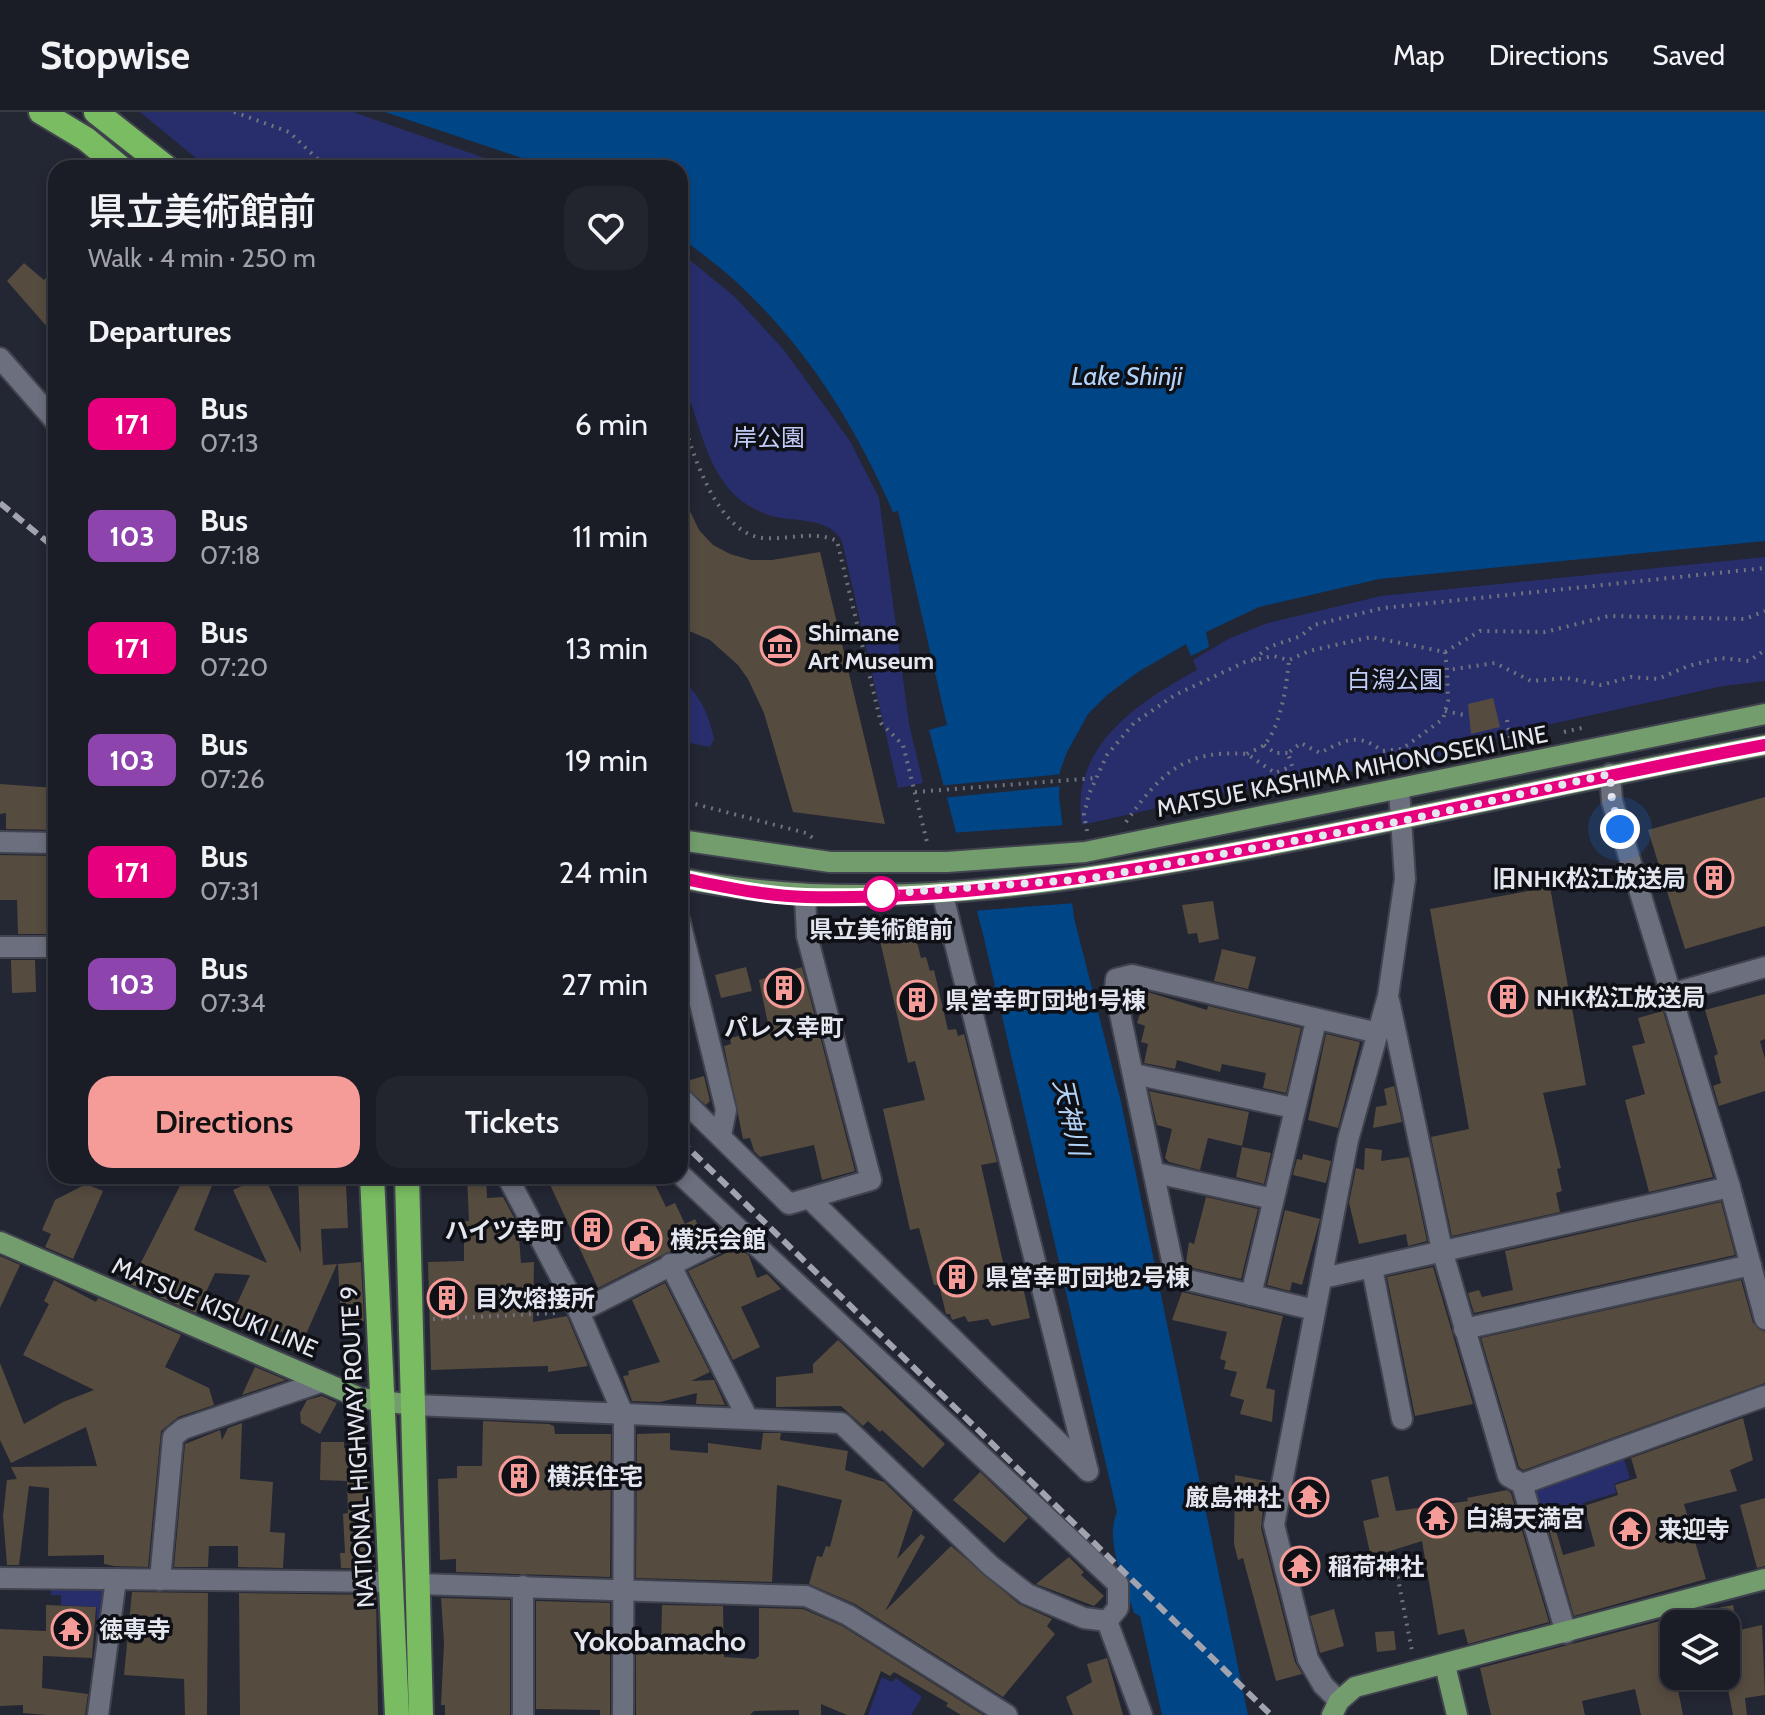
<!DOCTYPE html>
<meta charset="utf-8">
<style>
:root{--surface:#1a1c26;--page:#23252e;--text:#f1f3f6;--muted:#9fa1a7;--line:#383a43;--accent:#f59b98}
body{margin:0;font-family:Cabin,"Noto Sans JP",sans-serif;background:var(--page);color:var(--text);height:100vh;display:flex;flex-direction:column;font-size:30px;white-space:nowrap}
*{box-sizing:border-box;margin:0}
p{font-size:26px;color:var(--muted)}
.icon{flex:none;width:44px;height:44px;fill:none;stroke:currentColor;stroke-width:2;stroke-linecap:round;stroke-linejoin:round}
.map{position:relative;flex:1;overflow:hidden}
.drawer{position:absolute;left:48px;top:48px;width:640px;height:1024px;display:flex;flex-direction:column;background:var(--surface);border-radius:24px;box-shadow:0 4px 12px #0003,0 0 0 2px var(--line)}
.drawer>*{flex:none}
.badge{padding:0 16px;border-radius:12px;font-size:28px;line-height:52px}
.buttons{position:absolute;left:1660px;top:1498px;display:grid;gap:16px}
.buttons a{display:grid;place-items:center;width:80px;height:80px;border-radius:16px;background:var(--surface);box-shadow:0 4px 12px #0003,0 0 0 2px var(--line);font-size:40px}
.you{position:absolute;width:40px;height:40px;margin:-20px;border:6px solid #fff;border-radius:50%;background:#1a73e8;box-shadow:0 0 0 12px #1a73e833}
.map>.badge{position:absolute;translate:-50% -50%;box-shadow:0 0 0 4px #fff}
h2{padding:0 40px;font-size:30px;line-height:72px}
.round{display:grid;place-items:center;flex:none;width:84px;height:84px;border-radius:24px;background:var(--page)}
.overview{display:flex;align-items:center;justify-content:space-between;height:136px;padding:0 40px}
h1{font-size:38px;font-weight:600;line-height:60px}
.primary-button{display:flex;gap:16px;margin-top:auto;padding:16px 40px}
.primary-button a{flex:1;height:92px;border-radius:24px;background:var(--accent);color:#111;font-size:32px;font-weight:600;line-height:92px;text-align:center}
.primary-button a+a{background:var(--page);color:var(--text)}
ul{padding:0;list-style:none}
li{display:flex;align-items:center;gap:24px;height:112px;padding:0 40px}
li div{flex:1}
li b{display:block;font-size:30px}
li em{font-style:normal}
li .badge{min-width:88px;font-weight:700;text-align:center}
header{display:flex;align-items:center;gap:48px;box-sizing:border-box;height:112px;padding:0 40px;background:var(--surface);border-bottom:2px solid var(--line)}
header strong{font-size:38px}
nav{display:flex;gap:44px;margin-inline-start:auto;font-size:28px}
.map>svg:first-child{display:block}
</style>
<header>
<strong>Stopwise</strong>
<nav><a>Map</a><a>Directions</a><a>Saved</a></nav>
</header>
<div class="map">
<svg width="1765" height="1603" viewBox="0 0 1765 1603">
<rect width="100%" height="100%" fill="#232633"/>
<g fill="#282e6b">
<path d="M140,0H353L513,56H208Z"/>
<path d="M680,140L735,185L784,238L850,329L879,386L909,612L923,671L898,676L842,429C826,402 793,412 766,402C718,385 707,340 693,297C689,286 682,274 680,263C674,224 680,179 680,140Z"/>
<path d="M1765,445V569L1723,574L1520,619L1438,645L1232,679L1082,713C1069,635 1138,590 1197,558L1193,548L1230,526L1268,511L1381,484Z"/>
<path d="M680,567C700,581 709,604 714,627L710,635L680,629Z"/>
<path d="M1624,1347L1630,1366L1614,1372L1616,1381L1583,1391V1395L1538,1406L1534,1378Z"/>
<path d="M51,1473H112L95,1548L97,1495L61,1493V1483H51Z"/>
<path d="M882,1565L892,1570L896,1566L922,1585L911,1603H868Z"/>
</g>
<path fill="#004687" d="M385,0H1765V429L1379,467L1259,495L1206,520L1209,535L1191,544L1186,532L1138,560L1107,583L1088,602L1067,640L1060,659L1059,685L1074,806L1121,990L1248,1603H1162L1140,1504L1134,1501C1125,1471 1104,1429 1117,1400L982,818L929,618L947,613L898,399L893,400C847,293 778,191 680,126V56H552Z"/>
<g fill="#232633">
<path d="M1064,662L1063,674L941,686L937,674Z"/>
<path d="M1065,713L1076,791L972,799L950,721Z"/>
</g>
<g fill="#564b3f">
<path d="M24,151L44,168L56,155V225L7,169Z"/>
<path d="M680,378L699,418L713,433L730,442L751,448H772L820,440L885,712L793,700L764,601L748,567L738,553L710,528L680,515Z"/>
<path d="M1493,586L1500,615L1471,622L1468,592Z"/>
<path d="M0,672L56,676V718L6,717V701L0,702Z"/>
<path d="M1765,685V814L1685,837L1648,718Z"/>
<path d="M0,743L56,744V822H18L17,788H0Z"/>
<path d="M1550,775L1586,973L1543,981L1561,1056L1557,1057L1562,1079L1556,1081L1560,1100L1452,1124L1431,1025L1469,1017L1430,797Z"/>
<path d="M1213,789L1219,827L1199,831L1197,821L1188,822L1182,793Z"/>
<path d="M915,822L921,846L926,845L930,859L934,858L948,918L956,917L958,924L964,922L997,1050L981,1053L1007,1168L1021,1166L1030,1206L992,1214L988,1207L968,1210L965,1204L952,1208L950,1202H946L939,1173H934L919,1116L910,1118L883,997L925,988L915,949L908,951L879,824Z"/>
<path d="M1222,837L1256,845L1248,877L1214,869Z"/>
<path d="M11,848H35L36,880L12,881Z"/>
<path d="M746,855L752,879L721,886L715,863Z"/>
<path d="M802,855L855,1059L822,1068L814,1033L760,1045L754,1039L750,1026L743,1027L724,934L731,932L730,926L769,917L759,868Z"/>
<path d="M1141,878L1207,898L1208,894L1301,916L1286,981L1263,976L1266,961L1222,952L1220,960L1177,948L1175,957L1144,951L1148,932L1141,930L1145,914L1137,911L1140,902L1134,900Z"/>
<path d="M1765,882V927L1760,929L1765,947V979L1719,994L1713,974L1721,971L1714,944L1718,942L1705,898Z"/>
<path d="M1663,899L1713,1065L1649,1080L1625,988L1645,982L1632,934L1645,931L1638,906Z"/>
<path d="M1326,922L1360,930L1338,1016L1308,1008Z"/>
<path d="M704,964L710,989L706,993L680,971Z"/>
<path d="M1394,974L1402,1010L1373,1016L1376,995L1387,993L1384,977Z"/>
<path d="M1149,979L1249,1000L1242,1034L1208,1026L1200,1058L1169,1050L1165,1046L1172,1017L1157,1013Z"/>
<path d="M1242,1035L1271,1041L1264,1072L1236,1065Z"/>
<path d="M1365,1036L1382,1038L1381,1049L1409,1045L1427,1129L1408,1134L1406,1122L1359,1132L1349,1091L1356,1056L1364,1058Z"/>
<path d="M1303,1042L1331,1049L1326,1071L1293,1063L1297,1047L1302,1048Z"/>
<path d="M185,1064H216L194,1118L267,1151L233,1078L264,1064L301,1141L298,1064H335V1072H346L348,1116L321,1117L323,1153L337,1152L303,1229L279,1219L276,1223L232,1203L250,1163L215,1161L196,1201L130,1172Z"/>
<path d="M467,1064H486L487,1086L503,1085L518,1113L521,1151L534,1150L533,1210L567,1204L588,1254L548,1260V1254L431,1258L428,1150L464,1149V1109H469Z"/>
<path d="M546,1064H651L666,1095L675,1091L685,1112L695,1107L702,1123L598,1176Z"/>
<path d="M86,1072L103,1079L73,1147L45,1135L51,1122L42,1118L55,1088Z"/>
<path d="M1206,1085L1258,1097L1241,1167L1193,1156L1186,1150L1189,1130L1194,1132Z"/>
<path d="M1721,1090L1735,1143L1474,1201L1468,1181L1479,1178L1482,1185L1513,1178L1505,1139Z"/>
<path d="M1285,1098L1320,1107L1302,1173L1292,1170L1290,1179L1267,1173Z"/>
<path d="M739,1135L749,1144L757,1166L767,1162L781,1177L741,1195L760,1235L733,1248L688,1159Z"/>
<path d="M0,1144L20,1153L0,1196Z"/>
<path d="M361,1150L364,1209L341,1210L338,1152Z"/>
<path d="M1433,1155L1473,1292L1415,1304L1387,1165Z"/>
<path d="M54,1168L96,1190L98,1186L181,1223L165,1255L209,1276L214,1293L178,1305L161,1319L148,1455L114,1454L104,1452V1443L48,1444L49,1376L29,1374L19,1453H7L3,1404L7,1368L17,1367L11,1355L97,1354L86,1315L11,1351L0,1328V1251L24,1312L63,1290L94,1278L23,1243L49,1192L44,1189Z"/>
<path d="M1741,1168L1753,1211L1765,1220V1271L1523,1358L1519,1355L1481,1226Z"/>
<path d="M665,1171L710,1260L691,1269L714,1268L725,1293L696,1292L697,1281L660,1290L632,1289L623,1264L629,1263L628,1259L660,1250L632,1188Z"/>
<path d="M1182,1180L1283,1204L1266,1276L1275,1278L1272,1310L1240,1302L1244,1288L1230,1284L1237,1260L1224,1257L1226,1249L1220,1247L1227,1220L1172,1208Z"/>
<path d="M838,1228L945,1332L923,1356L882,1318L880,1320L868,1309L863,1314L841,1294L776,1295V1265L813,1261V1252Z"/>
<path d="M255,1255L286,1268L242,1283Z"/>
<path d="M322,1284L337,1291L320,1322L301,1311L300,1301L307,1288Z"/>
<path d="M1743,1306L1753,1348L1730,1358L1737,1379L1684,1392L1706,1467L1574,1504L1546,1407L1552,1405L1563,1443L1595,1434L1584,1394L1618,1383L1615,1373L1637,1366L1631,1346Z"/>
<path d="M483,1309L549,1312L554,1314L555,1322H611L610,1465L456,1460V1447L440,1448L438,1367L457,1366V1354H482Z"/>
<path d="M242,1311L240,1367L273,1370L270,1420L285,1421L283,1456L238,1455V1434H209L208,1455H174L185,1332L220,1318L222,1328L228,1316Z"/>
<path d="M670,1321V1338L708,1341V1331L761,1338L763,1321H781L780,1328L848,1339L845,1358L884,1370L913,1398L897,1447L921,1422L925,1425L885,1499L951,1434L1019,1492L1052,1507L1047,1514L1055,1522L1003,1585L855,1492L809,1472L817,1444L822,1445L826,1434L830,1435L842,1388L777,1373L772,1470L636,1466L637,1322Z"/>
<path d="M321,1330H344V1336L367,1335L375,1457L341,1456L340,1441H345L343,1402L348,1401L347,1369L320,1368Z"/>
<path d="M980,1360L1028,1406L1004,1431L953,1388Z"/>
<path d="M1235,1363L1266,1369L1261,1416L1295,1550L1302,1562L1276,1569L1243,1446L1238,1448L1234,1432Z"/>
<path d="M1388,1364L1396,1399L1468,1389L1467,1386L1507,1378L1511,1381L1549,1510L1468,1532L1464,1517L1438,1523L1422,1429L1371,1445L1363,1409L1379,1405L1371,1368Z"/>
<path d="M1765,1386V1454L1757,1456L1740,1393Z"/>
<path d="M1069,1445L1084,1460L1081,1463L1104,1484L1094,1494L1036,1472Z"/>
<path d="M132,1480L208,1481L207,1603H185L184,1567L124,1563Z"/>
<path d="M239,1481L376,1483L378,1603H240Z"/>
<path d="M441,1486L510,1488V1603H445V1593H441L444,1531Z"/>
<path d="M536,1489L610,1491V1603H600V1598L536,1597Z"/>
<path d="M46,1493L96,1495L92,1546L43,1544L42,1576L88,1582L85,1603H47L23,1601V1593L0,1594V1517L46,1519Z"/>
<path d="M662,1493L723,1494L724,1545L755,1547L759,1544V1496L803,1497L842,1514L983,1603H961L946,1594L948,1591L894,1560L890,1564L881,1559L864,1603H847L821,1592V1603H799V1598L754,1599L750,1603H636V1538L661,1539Z"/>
<path d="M1733,1493L1737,1512H1716L1713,1497Z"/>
<path d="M1334,1497L1344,1534L1320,1541L1310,1504Z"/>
<path d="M1664,1508L1683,1603H1641L1635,1577L1582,1589L1585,1603H1491L1480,1556Z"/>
<path d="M1762,1513L1765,1583L1745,1586L1747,1603H1733L1726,1567V1521Z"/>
<path d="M1394,1519L1396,1538L1377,1540L1375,1520Z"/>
<path d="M1107,1546L1123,1603H1073L1066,1585L1092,1570L1087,1552Z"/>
</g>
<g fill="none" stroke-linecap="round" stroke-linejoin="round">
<defs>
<g id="minor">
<path d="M0,246L56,310"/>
<path d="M1610,662L1612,689L1730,1075L1765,1207"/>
<path d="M0,730L56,731"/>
<path d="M942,780L1088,1359"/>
<path d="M680,810L726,998L721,1023"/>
<path d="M0,835H56"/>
<path d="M1670,882L1765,855"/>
<path d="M1389,888L1442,1138L1508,1364L1522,1372L1566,1521"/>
<path d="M1134,962L1293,996"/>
<path d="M680,985L789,1092L871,1068L807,824L805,785"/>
<path d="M1156,1061L1273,1087"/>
<path d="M680,1062L1118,1472V1496L1107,1509L1142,1603"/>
<path d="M507,1064L579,1200L624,1304L623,1603"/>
<path d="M810,1087L1088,1359"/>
<path d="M670,1152L748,1307"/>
<path d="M1372,1156L1402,1307"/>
<path d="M1323,1166L1730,1075"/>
<path d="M1251,1183L1316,909"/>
<path d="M1315,1198L1188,1168L1174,1158L1115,878L1116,867L1132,863L1378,921"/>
<path d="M579,1200L739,1119"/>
<path d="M1464,1217L1751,1153"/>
<path d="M413,1293L841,1311L991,1454L1027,1482L1084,1506L1107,1509"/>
<path d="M1522,1372L1765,1284"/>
<path d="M0,1466L392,1470"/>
<path d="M160,1468L173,1325L183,1317L321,1270"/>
<path d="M417,1472L806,1484L848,1503L1007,1603"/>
<path d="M1339,1589L1323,1573L1308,1547L1274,1413L1348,1028L1388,884L1405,767L1399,677"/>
<path d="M98,1603L116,1467"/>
<path d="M523,1603V1474"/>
</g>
<g id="major">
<path d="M680,728L830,750H947L1085,740L1765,602"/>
<path d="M680,766C867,804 1058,772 1244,738C1418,706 1591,665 1765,633"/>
<path d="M0,1130L360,1286L413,1293"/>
<path d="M1445,1553L1457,1603"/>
<path d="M1332,1603L1339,1589L1355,1575L1765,1467"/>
</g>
<g id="highway">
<path d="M41,0L86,27L121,56"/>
<path d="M96,0L167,56"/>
<path d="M372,1064L397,1603"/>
<path d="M407,1064L421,1603"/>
</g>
</defs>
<use href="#minor" stroke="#41434e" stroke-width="24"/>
<use href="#major" stroke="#41434e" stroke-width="24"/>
<use href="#highway" stroke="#41434e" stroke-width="28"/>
<g stroke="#70737e" stroke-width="4" stroke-dasharray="2 6" stroke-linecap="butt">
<path d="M234,0L289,20L327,56"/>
<path d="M680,296C689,333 716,423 764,426C789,428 814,418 837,429L881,611L903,633L927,730"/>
<path d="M1445,540L1447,558L1495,551L1531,569L1567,566L1601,573L1631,565L1658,567L1688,554L1721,546L1749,549L1765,538"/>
<path d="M1254,547L1269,535L1301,524L1314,513L1383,496L1765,456"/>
<path d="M1445,599L1464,603"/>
<path d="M1507,608L1511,632"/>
<path d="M1564,620L1586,615"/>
<path d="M1487,625L1492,637"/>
<path d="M1264,633L1275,641H1288"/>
<path d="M1392,640L1396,657"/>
<path d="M1247,642C1252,639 1260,636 1264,633C1281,615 1287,571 1289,548"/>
<path d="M915,680L1096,666"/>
<path d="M680,688L806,721L814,727"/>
<path d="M1126,710C1160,662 1184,637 1247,642L1275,661L1292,654L1288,641L1301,631L1320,641C1345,628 1358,620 1382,639L1402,637L1443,607L1448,589L1447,558"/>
<path d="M1087,719L1084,703L1089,682L1107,643L1134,611L1175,583L1245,550L1273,544L1289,548L1309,539L1371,525L1445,540L1480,519L1545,520L1609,504L1745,507L1765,499"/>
<path d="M433,1207L556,1201"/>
<path d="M1393,1441L1412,1539"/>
</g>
<use href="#minor" stroke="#6b6f7e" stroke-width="20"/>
<use href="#major" stroke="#739d6d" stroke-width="20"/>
<use href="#highway" stroke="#79bc61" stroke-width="24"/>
<g stroke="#a1a3ae" stroke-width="6" stroke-dasharray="12 6" stroke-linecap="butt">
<path d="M0,391L56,437"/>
<path d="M680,1028L1271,1603"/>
</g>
</g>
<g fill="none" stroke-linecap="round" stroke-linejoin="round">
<defs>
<path id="line" d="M680,766C721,774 764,784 806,785C957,788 1107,764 1255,736C1426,704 1595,665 1765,633"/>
</defs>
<use href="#line" stroke="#fff" stroke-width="18"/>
<use href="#line" stroke="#e6007e" stroke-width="12"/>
<path stroke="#e4e6ef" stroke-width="8" stroke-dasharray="0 14.4" d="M881,782L1087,767L1402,709L1610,662L1612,689L1620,717"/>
</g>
<defs>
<symbol id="museum-ring" viewBox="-11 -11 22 22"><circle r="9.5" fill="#0e1015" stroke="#f59b98" stroke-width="1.5"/><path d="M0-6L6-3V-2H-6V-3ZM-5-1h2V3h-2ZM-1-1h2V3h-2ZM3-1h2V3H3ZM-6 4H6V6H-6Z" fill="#f59b98"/></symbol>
<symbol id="building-ring" viewBox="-11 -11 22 22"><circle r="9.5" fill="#0e1015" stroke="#f59b98" stroke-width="1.5"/><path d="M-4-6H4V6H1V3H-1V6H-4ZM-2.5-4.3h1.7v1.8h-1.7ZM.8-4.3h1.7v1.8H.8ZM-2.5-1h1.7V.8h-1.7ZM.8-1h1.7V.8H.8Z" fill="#f59b98"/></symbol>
<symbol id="civic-ring" viewBox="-11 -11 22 22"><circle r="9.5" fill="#0e1015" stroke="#f59b98" stroke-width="1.5"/><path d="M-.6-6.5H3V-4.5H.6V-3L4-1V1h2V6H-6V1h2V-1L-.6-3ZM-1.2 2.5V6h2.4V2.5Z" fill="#f59b98"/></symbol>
<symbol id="temple-ring" viewBox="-11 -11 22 22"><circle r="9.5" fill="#0e1015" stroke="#f59b98" stroke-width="1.5"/><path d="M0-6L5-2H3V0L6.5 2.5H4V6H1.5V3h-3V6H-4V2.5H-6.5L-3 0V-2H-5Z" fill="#f59b98"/></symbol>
</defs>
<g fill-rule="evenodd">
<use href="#museum-ring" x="758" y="512" width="44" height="44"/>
<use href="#building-ring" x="1692" y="744" width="44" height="44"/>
<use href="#building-ring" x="762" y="854" width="44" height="44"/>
<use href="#building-ring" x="1486" y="863" width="44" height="44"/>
<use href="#building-ring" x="895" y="866" width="44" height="44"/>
<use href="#building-ring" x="570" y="1096" width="44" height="44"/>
<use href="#civic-ring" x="620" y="1105" width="44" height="44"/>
<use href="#building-ring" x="935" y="1143" width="44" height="44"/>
<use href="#building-ring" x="425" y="1164" width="44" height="44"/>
<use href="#building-ring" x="497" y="1342" width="44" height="44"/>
<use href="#temple-ring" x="1287" y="1363" width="44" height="44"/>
<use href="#temple-ring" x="1415" y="1384" width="44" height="44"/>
<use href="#temple-ring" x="1608" y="1395" width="44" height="44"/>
<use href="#temple-ring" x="1278" y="1432" width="44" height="44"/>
<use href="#temple-ring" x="49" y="1495" width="44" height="44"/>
</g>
<circle fill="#fff" stroke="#e6007e" stroke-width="4" cx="881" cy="782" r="16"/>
<g text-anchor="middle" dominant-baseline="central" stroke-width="7" stroke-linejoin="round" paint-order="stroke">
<g font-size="24" fill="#c2ccf8" stroke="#0e1015">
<text x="769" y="325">岸公園</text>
<text x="1395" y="567">白潟公園</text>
</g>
<g font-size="24" font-weight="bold" fill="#e4e6ef" stroke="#0e1015" text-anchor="start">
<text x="808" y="520">Shimane<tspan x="808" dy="28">Art Museum</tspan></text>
<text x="1686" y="766" text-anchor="end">旧NHK松江放送局</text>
<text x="1536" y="885">NHK松江放送局</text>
<text x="945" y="888">県営幸町団地1号棟</text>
<text x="784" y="915" text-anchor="middle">パレス幸町</text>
<text x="564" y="1118" text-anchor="end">ハイツ幸町</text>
<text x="670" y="1127">横浜会館</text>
<text x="985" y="1165">県営幸町団地2号棟</text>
<text x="475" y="1186">目次熔接所</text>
<text x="547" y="1364">横浜住宅</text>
<text x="1281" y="1385" text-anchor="end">厳島神社</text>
<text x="1465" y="1406">白潟天満宮</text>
<text x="1658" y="1417">来迎寺</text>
<text x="1328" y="1454">稲荷神社</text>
<text x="99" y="1517">徳専寺</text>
</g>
<g font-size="24" fill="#e4e6ef" stroke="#0e1015">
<text transform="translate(1352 659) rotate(-11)">MATSUE KASHIMA MIHONOSEKI LINE</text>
<text transform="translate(215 1195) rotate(23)">MATSUE KISUKI LINE</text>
<text transform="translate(357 1335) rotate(-93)">NATIONAL HIGHWAY ROUTE 9</text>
</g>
<g font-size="24" font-weight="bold" fill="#e4e6ef" stroke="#0e1015">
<text x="881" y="817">県立美術館前</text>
</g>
<g font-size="26" font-style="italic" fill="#b4d3f8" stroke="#0e1015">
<text x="1127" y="264">Lake Shinji</text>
<text transform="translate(1071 1005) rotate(77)">天神川</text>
</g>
<g font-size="28" font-weight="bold" fill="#e4e6ef" stroke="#0e1015">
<text x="660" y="1529">Yokobamacho</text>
</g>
</g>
</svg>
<div class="buttons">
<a><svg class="icon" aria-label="layers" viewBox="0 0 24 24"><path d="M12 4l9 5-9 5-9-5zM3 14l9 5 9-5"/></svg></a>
</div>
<div class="you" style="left:1620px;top:717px"></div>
<section class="drawer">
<div class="overview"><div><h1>県立美術館前</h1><p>Walk · 4 min · 250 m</p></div><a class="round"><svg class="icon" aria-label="heart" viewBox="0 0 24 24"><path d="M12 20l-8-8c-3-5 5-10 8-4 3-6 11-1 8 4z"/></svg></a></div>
<h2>Departures</h2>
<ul>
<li><span class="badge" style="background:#e6007e;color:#fff">171</span><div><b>Bus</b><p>07:13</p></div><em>6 min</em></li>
<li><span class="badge" style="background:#8e44ad;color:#fff">103</span><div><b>Bus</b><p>07:18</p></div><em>11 min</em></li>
<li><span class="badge" style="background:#e6007e;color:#fff">171</span><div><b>Bus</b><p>07:20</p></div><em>13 min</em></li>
<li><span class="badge" style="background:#8e44ad;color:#fff">103</span><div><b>Bus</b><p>07:26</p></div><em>19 min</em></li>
<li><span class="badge" style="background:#e6007e;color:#fff">171</span><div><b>Bus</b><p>07:31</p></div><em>24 min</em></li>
<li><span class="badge" style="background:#8e44ad;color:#fff">103</span><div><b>Bus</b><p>07:34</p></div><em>27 min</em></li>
</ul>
<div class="primary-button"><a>Directions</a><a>Tickets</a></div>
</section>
</div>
